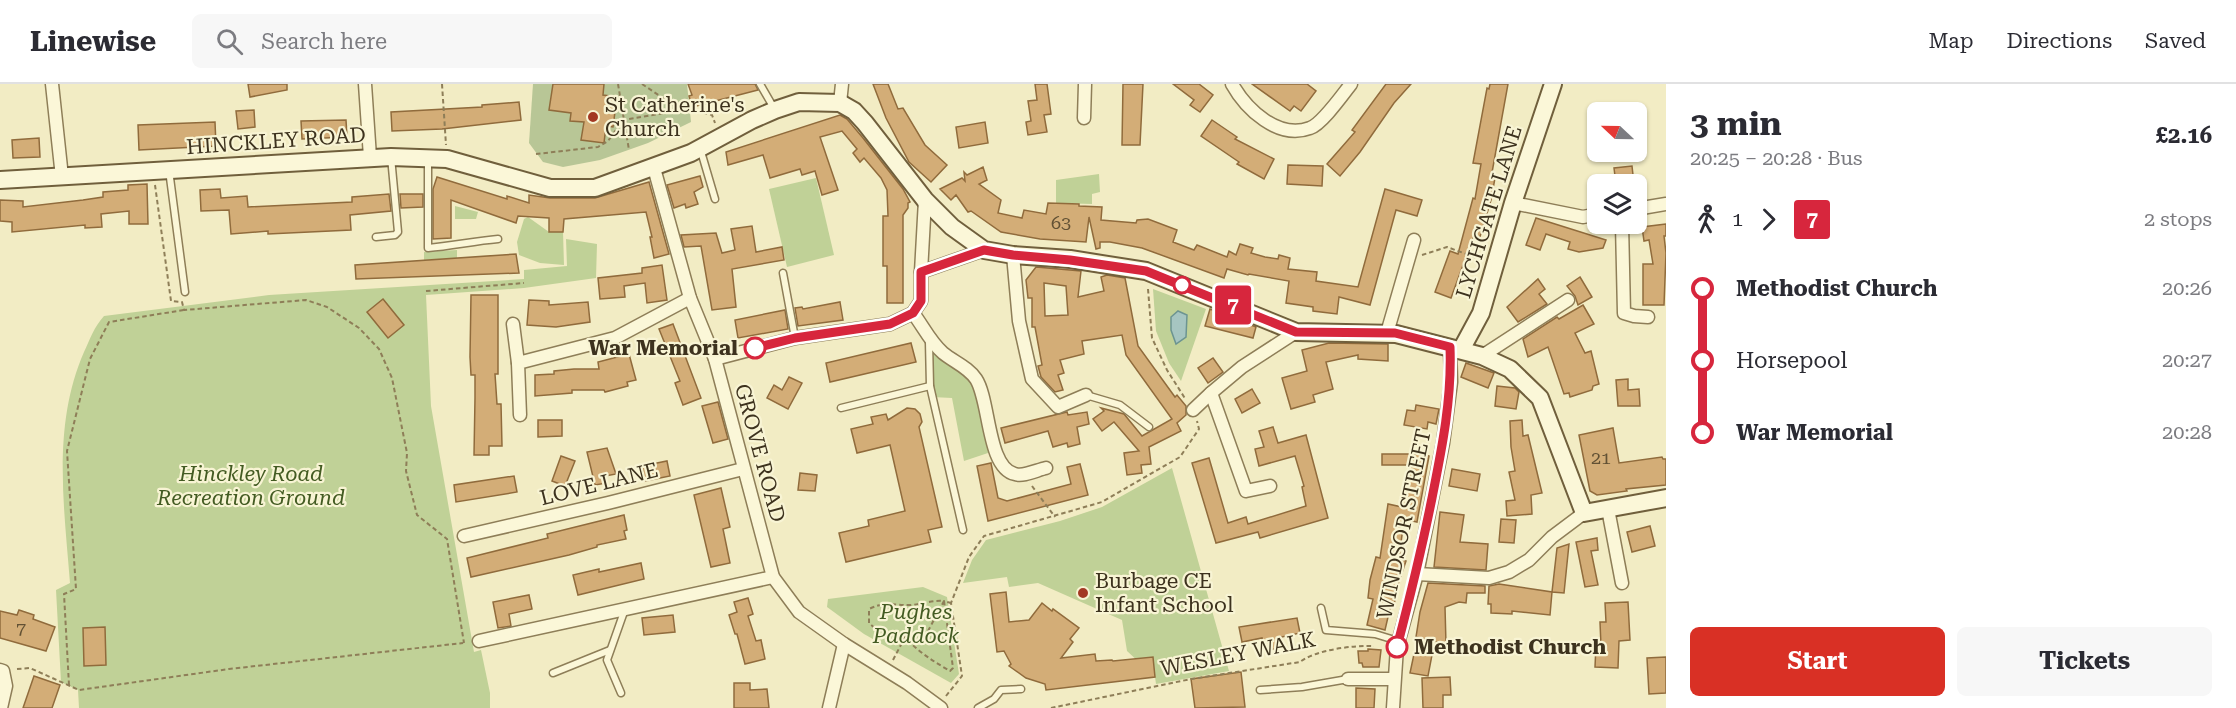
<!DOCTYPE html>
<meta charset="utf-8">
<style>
:root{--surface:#fff;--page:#f7f7f7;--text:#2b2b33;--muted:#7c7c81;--line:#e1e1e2;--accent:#d93025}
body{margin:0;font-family:"Roboto Serif",serif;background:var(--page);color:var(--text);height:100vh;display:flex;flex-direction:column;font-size:22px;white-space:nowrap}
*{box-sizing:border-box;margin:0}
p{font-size:20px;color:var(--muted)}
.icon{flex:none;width:33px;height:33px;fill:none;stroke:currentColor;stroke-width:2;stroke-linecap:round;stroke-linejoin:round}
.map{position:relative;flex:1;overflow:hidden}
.sheet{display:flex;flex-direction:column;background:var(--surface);width:570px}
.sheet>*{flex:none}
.badge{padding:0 12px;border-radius:4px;font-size:21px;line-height:39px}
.needle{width:39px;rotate:292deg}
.tools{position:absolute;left:1587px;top:18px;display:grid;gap:12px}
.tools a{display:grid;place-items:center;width:60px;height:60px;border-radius:9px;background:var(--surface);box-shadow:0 2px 4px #0004;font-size:30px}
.map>.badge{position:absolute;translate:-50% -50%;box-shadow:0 0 0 3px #fff}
.legs{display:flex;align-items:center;gap:9px;height:66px;padding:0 24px;font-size:20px}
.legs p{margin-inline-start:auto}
.summary{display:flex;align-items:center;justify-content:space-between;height:102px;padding:0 24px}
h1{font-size:33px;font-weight:700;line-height:45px}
.primary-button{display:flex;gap:12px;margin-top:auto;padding:12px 24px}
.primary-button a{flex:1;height:69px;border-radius:9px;background:var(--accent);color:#fff;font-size:24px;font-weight:700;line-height:69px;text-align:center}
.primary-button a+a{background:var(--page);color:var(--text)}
ul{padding:0 24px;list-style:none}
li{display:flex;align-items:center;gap:21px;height:72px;font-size:22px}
li i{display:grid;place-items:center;width:9px;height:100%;margin:0 8px;background:currentColor}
li i::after{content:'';width:15px;height:15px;margin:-8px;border:4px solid;border-radius:50%;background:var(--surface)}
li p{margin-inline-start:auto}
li:first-child i{background:linear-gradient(#0000 50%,currentColor 0)}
li:last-child i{background:linear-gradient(currentColor 50%,#0000 0)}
header{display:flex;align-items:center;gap:36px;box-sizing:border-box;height:84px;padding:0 30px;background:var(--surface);border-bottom:2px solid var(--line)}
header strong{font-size:28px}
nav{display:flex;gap:33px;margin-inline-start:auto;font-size:21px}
.search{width:420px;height:54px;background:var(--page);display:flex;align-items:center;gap:15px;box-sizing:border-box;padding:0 21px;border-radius:9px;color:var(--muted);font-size:22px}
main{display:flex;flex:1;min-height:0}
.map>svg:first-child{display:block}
</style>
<header>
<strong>Linewise</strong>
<div class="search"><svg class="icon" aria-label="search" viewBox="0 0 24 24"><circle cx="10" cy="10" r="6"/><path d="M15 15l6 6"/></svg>Search here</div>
<nav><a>Map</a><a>Directions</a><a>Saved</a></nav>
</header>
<main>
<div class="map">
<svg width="1666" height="624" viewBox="0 0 1666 624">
<rect width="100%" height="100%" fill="#f2ecc4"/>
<g fill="#c0d197">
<path d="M1099,90L1100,108L1092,110V120L1056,119V96Z"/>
<path d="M816,94L834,171L787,183L769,105Z"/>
<path d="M455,122L478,128L476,135H455Z"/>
<path d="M528,133L549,148H563L564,181L540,179L519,171L517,158L524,135Z"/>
<path d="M566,155L597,160L596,194L524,204L426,211L431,322L474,568L481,566L490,609V624H79L78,606L61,598L56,506L70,499C64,422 52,341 84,268C90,255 94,243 104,232L269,211L524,195V186L567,182Z"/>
<path d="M457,166V174L424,176V168Z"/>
<path d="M1153,205L1206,225L1181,297L1169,279L1156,247Z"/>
<path d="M929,261L974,293L994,367L964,377L952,314L932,313Z"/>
<path d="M1172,384L1229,587L1156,600L1155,593L1127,567L1122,536L1038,499L1009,503L1007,493L963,499L972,476L986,456L1060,437L1102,423Z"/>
<path d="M923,503L947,513L959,590L951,599L864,550L827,523L828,515Z"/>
</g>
<path fill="#b8c696" d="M533,0H687L691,38L648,59L600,76L563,83L543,78L529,59Z"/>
<path fill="#a6c5c1" stroke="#6c9491" stroke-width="1.5" d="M1178,227L1187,231L1186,253L1176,260L1171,246V233Z"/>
<g fill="#d3ad77" stroke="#906b3c" stroke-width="1.5" fill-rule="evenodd">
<path d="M248,0H287V6L250,13Z"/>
<path d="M553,0H604L603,11L617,13L613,43L606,42L604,59L581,56L584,38L570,37L571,29L549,26Z"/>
<path d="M688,0H755L758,6L692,23L689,12L692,11Z"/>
<path d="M873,0H888L898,25L903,24L925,61L947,81L931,98L909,78L886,34Z"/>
<path d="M1035,0H1047L1051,30L1044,31L1047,48L1028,51L1026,38L1031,37L1028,17L1037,16Z"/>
<path d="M1123,0H1143L1140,61H1122Z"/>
<path d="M1173,0H1199L1213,11L1200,28L1190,21L1194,16Z"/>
<path d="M1252,0H1307L1316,7L1301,27L1294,22L1290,27Z"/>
<path d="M1386,0H1411L1394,19L1360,68L1340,92L1327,80L1355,48L1352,46Z"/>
<path d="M1490,0H1508L1491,94H1495L1491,116L1479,156L1473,154L1451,214L1435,208L1450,167L1458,170L1473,114L1475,115L1481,80L1473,79L1487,4L1489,5Z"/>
<path d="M519,18L521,36L442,45L392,47L391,28L482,23V21Z"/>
<path d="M254,26L255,43L238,45L236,27Z"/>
<path d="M840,31L847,35L863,54L903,105L910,118L908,119V124L903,131V219H887V182H883V132H888L887,106L881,94L864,74L860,78L853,69L857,65L842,47L820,53L838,106L822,111L815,87L802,91L800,85L770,94L763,71L728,81L726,68Z"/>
<path d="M346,36L347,53L302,55L301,37Z"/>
<path d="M1212,36L1237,53L1235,55L1274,75L1264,95L1237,80L1239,78L1201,52Z"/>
<path d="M215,38L216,62L139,66L138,41Z"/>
<path d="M985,38L988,59L959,64L956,43Z"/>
<path d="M39,54L40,73L13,74L12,56Z"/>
<path d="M1288,81L1323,82L1322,102L1287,100Z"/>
<path d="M1632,82L1634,100H1616L1614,84Z"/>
<path d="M983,83L987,96L979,100L1001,116L998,129L1022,134L1024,126L1046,130L1048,119L1079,120V122L1102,123L1101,136L1136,139L1137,136L1148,135L1177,146L1173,158L1194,166L1197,161L1227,173L1229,167L1236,171L1240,160L1253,164L1251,169L1265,173L1278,175L1279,171L1290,174L1288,185L1317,188L1316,197L1358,203L1385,105L1422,116L1417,132L1396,126L1370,221L1339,213L1337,230L1313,227V223L1286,219L1289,197L1249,190L1248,191L1227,185L1224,194L1142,164L1110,158H1100V164L1096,165L1089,133L1086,158L1040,155L1001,148L971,127L968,128L956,111L951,116L940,105L962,94L965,97L964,88L967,91Z"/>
<path d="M700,92L703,103L694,108L698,120L686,124L685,120L674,124L667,101Z"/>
<path d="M437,93L507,115V112L529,119V111L550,114H595L649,98L669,170L654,174L650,153H652L646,128L564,135L563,148H549V134L518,132L516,139L451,116V154L433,155V105Z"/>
<path d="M147,100L148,140H129V127L101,130L102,143L85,144V141L12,148V138L0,137V116L23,117V123L83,116L103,113V108L128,106V101Z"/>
<path d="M220,105L221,114L247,112L248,123L352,118V113L389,110L391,127L350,131L351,146L268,150V147L231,150L229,126L201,127L200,106Z"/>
<path d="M400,110H423V123L401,124Z"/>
<path d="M1536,134L1606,156L1603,164L1579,168L1568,165L1570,158L1546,150L1540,166L1526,161Z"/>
<path d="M1666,140V152H1664L1666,169L1664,221H1643V180H1653L1649,156L1644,157L1642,143Z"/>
<path d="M752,142L756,168L782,163L784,176L732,185L736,223L712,226L701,162L684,163L681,151L716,149L722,169L735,166L731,145Z"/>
<path d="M516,170L519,189L356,195L355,181Z"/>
<path d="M662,181L667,216L647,219L645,199L624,202L625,213L600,215L598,194L642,189V184Z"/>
<path d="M1036,183L1081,187L1078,213L1104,207L1101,193L1107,191L1125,194L1138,262L1175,313L1177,311L1186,322V331L1177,339L1181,347L1149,363L1151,380L1141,381L1142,389L1127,391L1124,369L1139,367L1114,338L1102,347L1093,335L1104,327L1101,324L1124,330L1142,352L1172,335L1126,271L1122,251L1082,257L1084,270L1060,276L1064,289L1058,291L1063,306L1055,308L1041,293L1038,282L1042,281L1035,243H1032V214H1028L1026,196ZM1044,199L1066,202L1068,231L1045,232Z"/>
<path d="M1580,193L1592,213L1578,221L1575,212L1567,202Z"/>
<path d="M1538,195L1545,205L1539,210L1547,220L1518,238L1507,223Z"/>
<path d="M471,211H498V290H495L497,320H501L502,362H489V371H474L475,314V291H471L470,273Z"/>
<path d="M383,215L404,241L388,254L367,228Z"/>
<path d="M529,216L549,217V221L588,218L590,238L556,243L527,241Z"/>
<path d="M840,218L843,236L798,242L795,224L802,223L803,225Z"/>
<path d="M1583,221L1594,240L1575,249L1585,269L1591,267L1599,300L1593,302L1592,306L1570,313L1569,309L1564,310L1548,263L1528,273L1523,255L1557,233L1559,235Z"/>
<path d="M1210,225L1256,243L1253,254L1205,242Z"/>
<path d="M785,226L788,245L738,254L735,236Z"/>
<path d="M673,240L701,314L683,321L675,299L680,297L659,245Z"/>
<path d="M911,259L916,278L830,298L826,279Z"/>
<path d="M1329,259L1388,260V277L1358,275V271L1326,278L1333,305L1313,311L1315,318L1291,325L1282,294L1307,287L1302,266Z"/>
<path d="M629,270L636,296L627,298L628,302L605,308L604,306H572V309L535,312V291L554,290V287L574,285H599L598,278Z"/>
<path d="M1213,274L1223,288L1208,299L1198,284Z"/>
<path d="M1466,279L1494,289L1488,304L1461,293Z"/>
<path d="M789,293L802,299L788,325L767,314L774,301L782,306Z"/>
<path d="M1628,295V306L1639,305L1640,322H1618L1616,296Z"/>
<path d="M1497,302L1515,304L1519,308L1516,325L1495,322Z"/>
<path d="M1252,305L1260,319L1242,329L1235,315Z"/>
<path d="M718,318L728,355L713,359L702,322Z"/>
<path d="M1416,321L1439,325L1436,340L1428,338L1427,345L1404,341L1407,326L1415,327Z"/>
<path d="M907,324L915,325L920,330L922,338L919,343L942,443L928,446L931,458L846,478L839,449L869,442L868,436L905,427L890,361L857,369L851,345L873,340L871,333L886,330L888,336Z"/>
<path d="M1067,328L1068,331L1087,328L1089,340L1077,343L1080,360L1068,363L1067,359L1053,363L1048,347L1005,359L1001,344Z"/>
<path d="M538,336H562V352L538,353Z"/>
<path d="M1522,336L1523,352L1528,351L1542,409L1531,411L1532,430L1507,432L1506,417L1515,416L1509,388L1515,387L1511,363L1510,337Z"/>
<path d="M1273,343L1278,359L1306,351L1328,434L1260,454L1258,448L1216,459L1192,379L1209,374L1228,439L1246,433L1248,440L1306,422L1302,403L1304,402L1295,372L1259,382L1255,365L1264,363L1259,347Z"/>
<path d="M1613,344L1619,379L1662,373L1663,375H1666V401L1626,405L1627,407L1597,411L1590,407L1579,351Z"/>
<path d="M607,364L616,390L605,392L607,399L595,401L587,368Z"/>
<path d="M1382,370H1421L1429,372L1417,438L1404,435L1399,475L1406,477L1395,509H1397L1394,520H1391L1385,546L1367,541L1373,515L1368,514L1370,496L1376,473L1380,474L1388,420L1402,423L1410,381H1382Z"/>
<path d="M561,372L575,377L565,402L552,397Z"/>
<path d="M667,377L670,392L645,397L642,382Z"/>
<path d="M991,379L998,414L1007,417L1071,400L1067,383L1080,380L1088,411L988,437L977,382Z"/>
<path d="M1452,385L1480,390L1477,407L1449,402Z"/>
<path d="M800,389L817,391L815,407L798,406Z"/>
<path d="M514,392L517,408L456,418L454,401Z"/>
<path d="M721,404L730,443L723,445L730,479L711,483L694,411Z"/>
<path d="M1440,428L1464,431L1460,458L1488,460L1486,486L1434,483Z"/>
<path d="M624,431L627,446L624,447L626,455L597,461V463L569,471L471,493L467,474L548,454L547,450Z"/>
<path d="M1501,435L1516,436L1514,459L1499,458Z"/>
<path d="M1650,442L1655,462L1632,468L1627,448Z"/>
<path d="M1597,454L1598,466L1591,467L1598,501L1585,503L1576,458Z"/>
<path d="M1569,460L1564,509L1552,508L1557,464Z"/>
<path d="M641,479L644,495L578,511L573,491L599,485V488Z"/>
<path d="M1428,499L1485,502V509H1467L1466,519L1459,518L1445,523L1446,560L1416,553L1420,528Z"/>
<path d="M1499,500L1552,508L1550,531L1512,527V530L1491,529V520H1488L1489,502Z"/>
<path d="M1006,508L1009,538L1029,536L1042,519L1052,527L1053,525L1079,544L1070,555L1073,558L1061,574L1095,570L1096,577L1112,576L1113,577L1153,573L1155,593L1046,606L1045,600L1026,594L1009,582L1011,580L1004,567L997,568L990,510Z"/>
<path d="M529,511L532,525L509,530L511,542L498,544L493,518Z"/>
<path d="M748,514L753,530L748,532L756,557L761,556L765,575L745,580L737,550H735L729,531L737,528L734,518Z"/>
<path d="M1628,518L1630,556L1619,557L1618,584L1595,583L1596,561L1601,562L1600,538H1606L1605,519Z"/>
<path d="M19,526L34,531L33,535L55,543L46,567L0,554V527L17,531Z"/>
<path d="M673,531L675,548L644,551L642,534Z"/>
<path d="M1297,534L1300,549L1277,554L1279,564L1264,567L1262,554L1242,558L1239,543Z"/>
<path d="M105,543L106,581L84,582L83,544Z"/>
<path d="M1368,565L1381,566L1379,583H1363L1362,579H1359L1358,567H1368Z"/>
<path d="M1414,570L1432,571L1428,592L1410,589Z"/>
<path d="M1666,573V609L1649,610L1647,574Z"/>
<path d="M1241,588L1245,623L1195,624L1191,595Z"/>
<path d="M34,592L60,601L52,624H23Z"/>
<path d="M1450,593L1451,611H1443V624H1423L1422,594Z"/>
<path d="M734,599H750V606L767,605L769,624H734Z"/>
<path d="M1356,604L1375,605L1374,624H1356Z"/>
</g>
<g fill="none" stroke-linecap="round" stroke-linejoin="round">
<defs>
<g id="lane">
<path d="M760,0L775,26"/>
<path d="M700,64L715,115"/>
<path d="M428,74V164C452,162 474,157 498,155"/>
<path d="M169,86L185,208"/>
<path d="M376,153L395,151L398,148L391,73"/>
<path d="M783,189L795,254"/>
<path d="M929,258L930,302L963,446"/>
<path d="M1086,311L1120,321L1149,343"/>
<path d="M841,324L930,302"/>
<path d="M1321,524L1326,546L1375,550L1398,557"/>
<path d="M553,589L610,566"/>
<path d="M1260,606L1302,603L1348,595"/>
<path d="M621,609L607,576L625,525"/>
<path d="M978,624L994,615L1001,606L1021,605"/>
</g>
<g id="street">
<path d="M52,0L62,93"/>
<path d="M365,0L370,73"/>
<path d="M1232,0C1246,25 1278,56 1310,44C1322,40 1343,10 1351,0"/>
<path d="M840,19L842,0"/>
<path d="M1084,34L1085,0"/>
<path d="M654,84L690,214L715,275L773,493L799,528L844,560L907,599L941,624"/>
<path d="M1513,119L1583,133L1598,130"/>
<path d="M1636,125L1666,120"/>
<path d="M1622,140L1624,229L1634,232L1648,233"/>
<path d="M1013,171L1019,237L1032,295L1058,323L1086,311"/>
<path d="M921,188L925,116"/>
<path d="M913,229C923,242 930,258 943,269C954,278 968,283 976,295C990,316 987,384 1015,390C1023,393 1037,386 1046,384"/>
<path d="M513,240L518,279"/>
<path d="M1387,249L1414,156"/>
<path d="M1482,272L1568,216"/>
<path d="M715,275L795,254L890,240L913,229L921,217V188L984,166"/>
<path d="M1193,326L1211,309"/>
<path d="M520,331L518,279L615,254L690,214"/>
<path d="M1270,402L1246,407L1211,309L1242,283L1296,248"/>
<path d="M1608,425L1622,499"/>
<path d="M464,452L608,419L743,385"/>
<path d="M1417,490L1489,494L1509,488L1529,476L1552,453L1584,429"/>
<path d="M479,557L773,493"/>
<path d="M0,586L3,587L6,602L1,624"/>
<path d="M1348,595H1393"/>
<path d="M829,624L844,560"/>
<path d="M1393,624L1397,563L1417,490L1443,359L1451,298L1450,263"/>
</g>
<g id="secondary">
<path d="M0,96L391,73L447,75L550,104H595L691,69L752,36L775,26L799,18L840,19L854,27L865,39L925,116L952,143L984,166L1013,171L1070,175L1146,187L1296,248L1396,250L1482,272L1510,285L1540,314L1584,429L1666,414"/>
<path d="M1461,266L1481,229L1513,119L1553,0"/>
</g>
</defs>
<use href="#lane" stroke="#8e7e58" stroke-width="9"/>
<use href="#street" stroke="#8e7e58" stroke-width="15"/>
<use href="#secondary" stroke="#705f3c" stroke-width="20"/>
<g stroke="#8e7e58" stroke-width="2" stroke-dasharray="4.5 3" stroke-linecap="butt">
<path d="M442,0L446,61"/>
<path d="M618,0L629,66"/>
<path d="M642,0L681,26"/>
<path d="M536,70L598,63L608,57L618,43L629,35L689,25L712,31L715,39"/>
<path d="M155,101L171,217L182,218L184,226L306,216L327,223L359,244L379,265L392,294L407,369L406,387L417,431L447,455L464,559"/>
<path d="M1422,171L1447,163L1480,175"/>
<path d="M1148,205L1152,254L1167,286L1186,316"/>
<path d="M426,207L524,199"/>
<path d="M1032,402L1055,433"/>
<path d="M893,576L905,553C918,568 933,577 950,587L953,584L944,517C932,516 922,520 911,521C891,522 889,516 869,525V539C886,555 908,555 928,547L944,517L951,519"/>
<path d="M17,585L30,584L79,606L229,585L463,559"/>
<path d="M69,601L64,510L76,505L67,367L90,275L109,238L184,226"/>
<path d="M946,612L962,592L951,519L969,473L984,452L1102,418L1180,373L1199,345L1197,337"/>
<path d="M1051,624L1191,595L1300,578C1315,566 1354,561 1374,562"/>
</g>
<use href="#lane" stroke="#fbf7d8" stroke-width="6"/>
<use href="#street" stroke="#fbf7d8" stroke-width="12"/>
<use href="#secondary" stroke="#fbf7d8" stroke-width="16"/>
</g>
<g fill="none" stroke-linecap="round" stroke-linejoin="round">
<defs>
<path id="line-1" d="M755,264L795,254L890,240L913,229L921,217V188L984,166L1013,171L1070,176L1146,187L1296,248L1395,249L1450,263C1452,315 1442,364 1432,414C1422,464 1410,513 1397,563"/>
</defs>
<use href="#line-1" stroke="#fff" stroke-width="14"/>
<use href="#line-1" stroke="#d7263d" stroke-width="9"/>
</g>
<g fill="#a33823" stroke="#f8f4d4" stroke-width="2">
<circle cx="593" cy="33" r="6"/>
<circle cx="1083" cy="509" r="6"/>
</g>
<g fill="#fff" stroke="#d7263d" stroke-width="3">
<circle cx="1182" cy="201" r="8"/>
<circle cx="755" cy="264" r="10"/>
<circle cx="1397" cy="563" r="10"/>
</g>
<g text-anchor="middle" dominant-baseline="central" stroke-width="4.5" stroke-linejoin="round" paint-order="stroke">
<g font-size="18" fill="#625134">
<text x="1061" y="138">63</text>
<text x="1601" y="373">21</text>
<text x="21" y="544">7</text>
</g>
<g font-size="21" fill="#3d321e" stroke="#f8f4d4" text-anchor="start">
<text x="605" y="21">St Catherine's<tspan x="605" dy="24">Church</tspan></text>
<text x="1095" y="497">Burbage CE<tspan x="1095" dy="24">Infant School</tspan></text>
</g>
<g font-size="21" fill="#3d321e" stroke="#f8f4d4">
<text transform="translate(276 57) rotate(-4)">HINCKLEY ROAD</text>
<text transform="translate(1489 128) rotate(-73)">LYCHGATE LANE</text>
<text transform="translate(760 369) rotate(75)">GROVE ROAD</text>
<text transform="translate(599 400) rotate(-14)">LOVE LANE</text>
<text transform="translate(1404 440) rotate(-78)">WINDSOR STREET</text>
<text transform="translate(1238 570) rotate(-11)">WESLEY WALK</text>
</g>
<g font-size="21" font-weight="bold" fill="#3d321e" stroke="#f8f4d4" text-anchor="end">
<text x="738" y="264">War Memorial</text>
<text x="1414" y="563" text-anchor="start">Methodist Church</text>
</g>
<g font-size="21" font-style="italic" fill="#435b22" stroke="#f8f4d4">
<text x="251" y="390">Hinckley Road<tspan x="251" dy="24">Recreation Ground</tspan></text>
<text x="916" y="528">Pughes<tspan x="916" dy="24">Paddock</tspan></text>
</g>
</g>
</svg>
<div class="tools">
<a><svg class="needle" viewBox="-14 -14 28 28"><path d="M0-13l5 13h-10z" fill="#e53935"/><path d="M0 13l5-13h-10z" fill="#7c7c81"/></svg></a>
<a><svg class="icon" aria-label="layers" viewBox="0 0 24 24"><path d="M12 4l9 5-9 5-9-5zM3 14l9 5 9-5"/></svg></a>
</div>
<b class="badge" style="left:1233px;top:221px;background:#d7263d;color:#fff">7</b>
</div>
<section class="sheet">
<div class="summary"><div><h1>3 min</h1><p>20:25 – 20:28 · Bus</p></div><b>£2.16</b></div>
<div class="legs"><svg class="icon" aria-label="walk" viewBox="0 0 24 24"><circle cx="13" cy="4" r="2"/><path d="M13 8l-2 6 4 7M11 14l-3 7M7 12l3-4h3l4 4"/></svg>1<svg class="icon" aria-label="forward" viewBox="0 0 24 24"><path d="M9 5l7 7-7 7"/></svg><b class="badge" style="background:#d7263d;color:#fff">7</b><p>2 stops</p></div>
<ul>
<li><i style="color:#d7263d"></i><b>Methodist Church</b><p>20:26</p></li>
<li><i style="color:#d7263d"></i><span>Horsepool</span><p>20:27</p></li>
<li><i style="color:#d7263d"></i><b>War Memorial</b><p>20:28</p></li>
</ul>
<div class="primary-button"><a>Start</a><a>Tickets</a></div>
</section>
</main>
